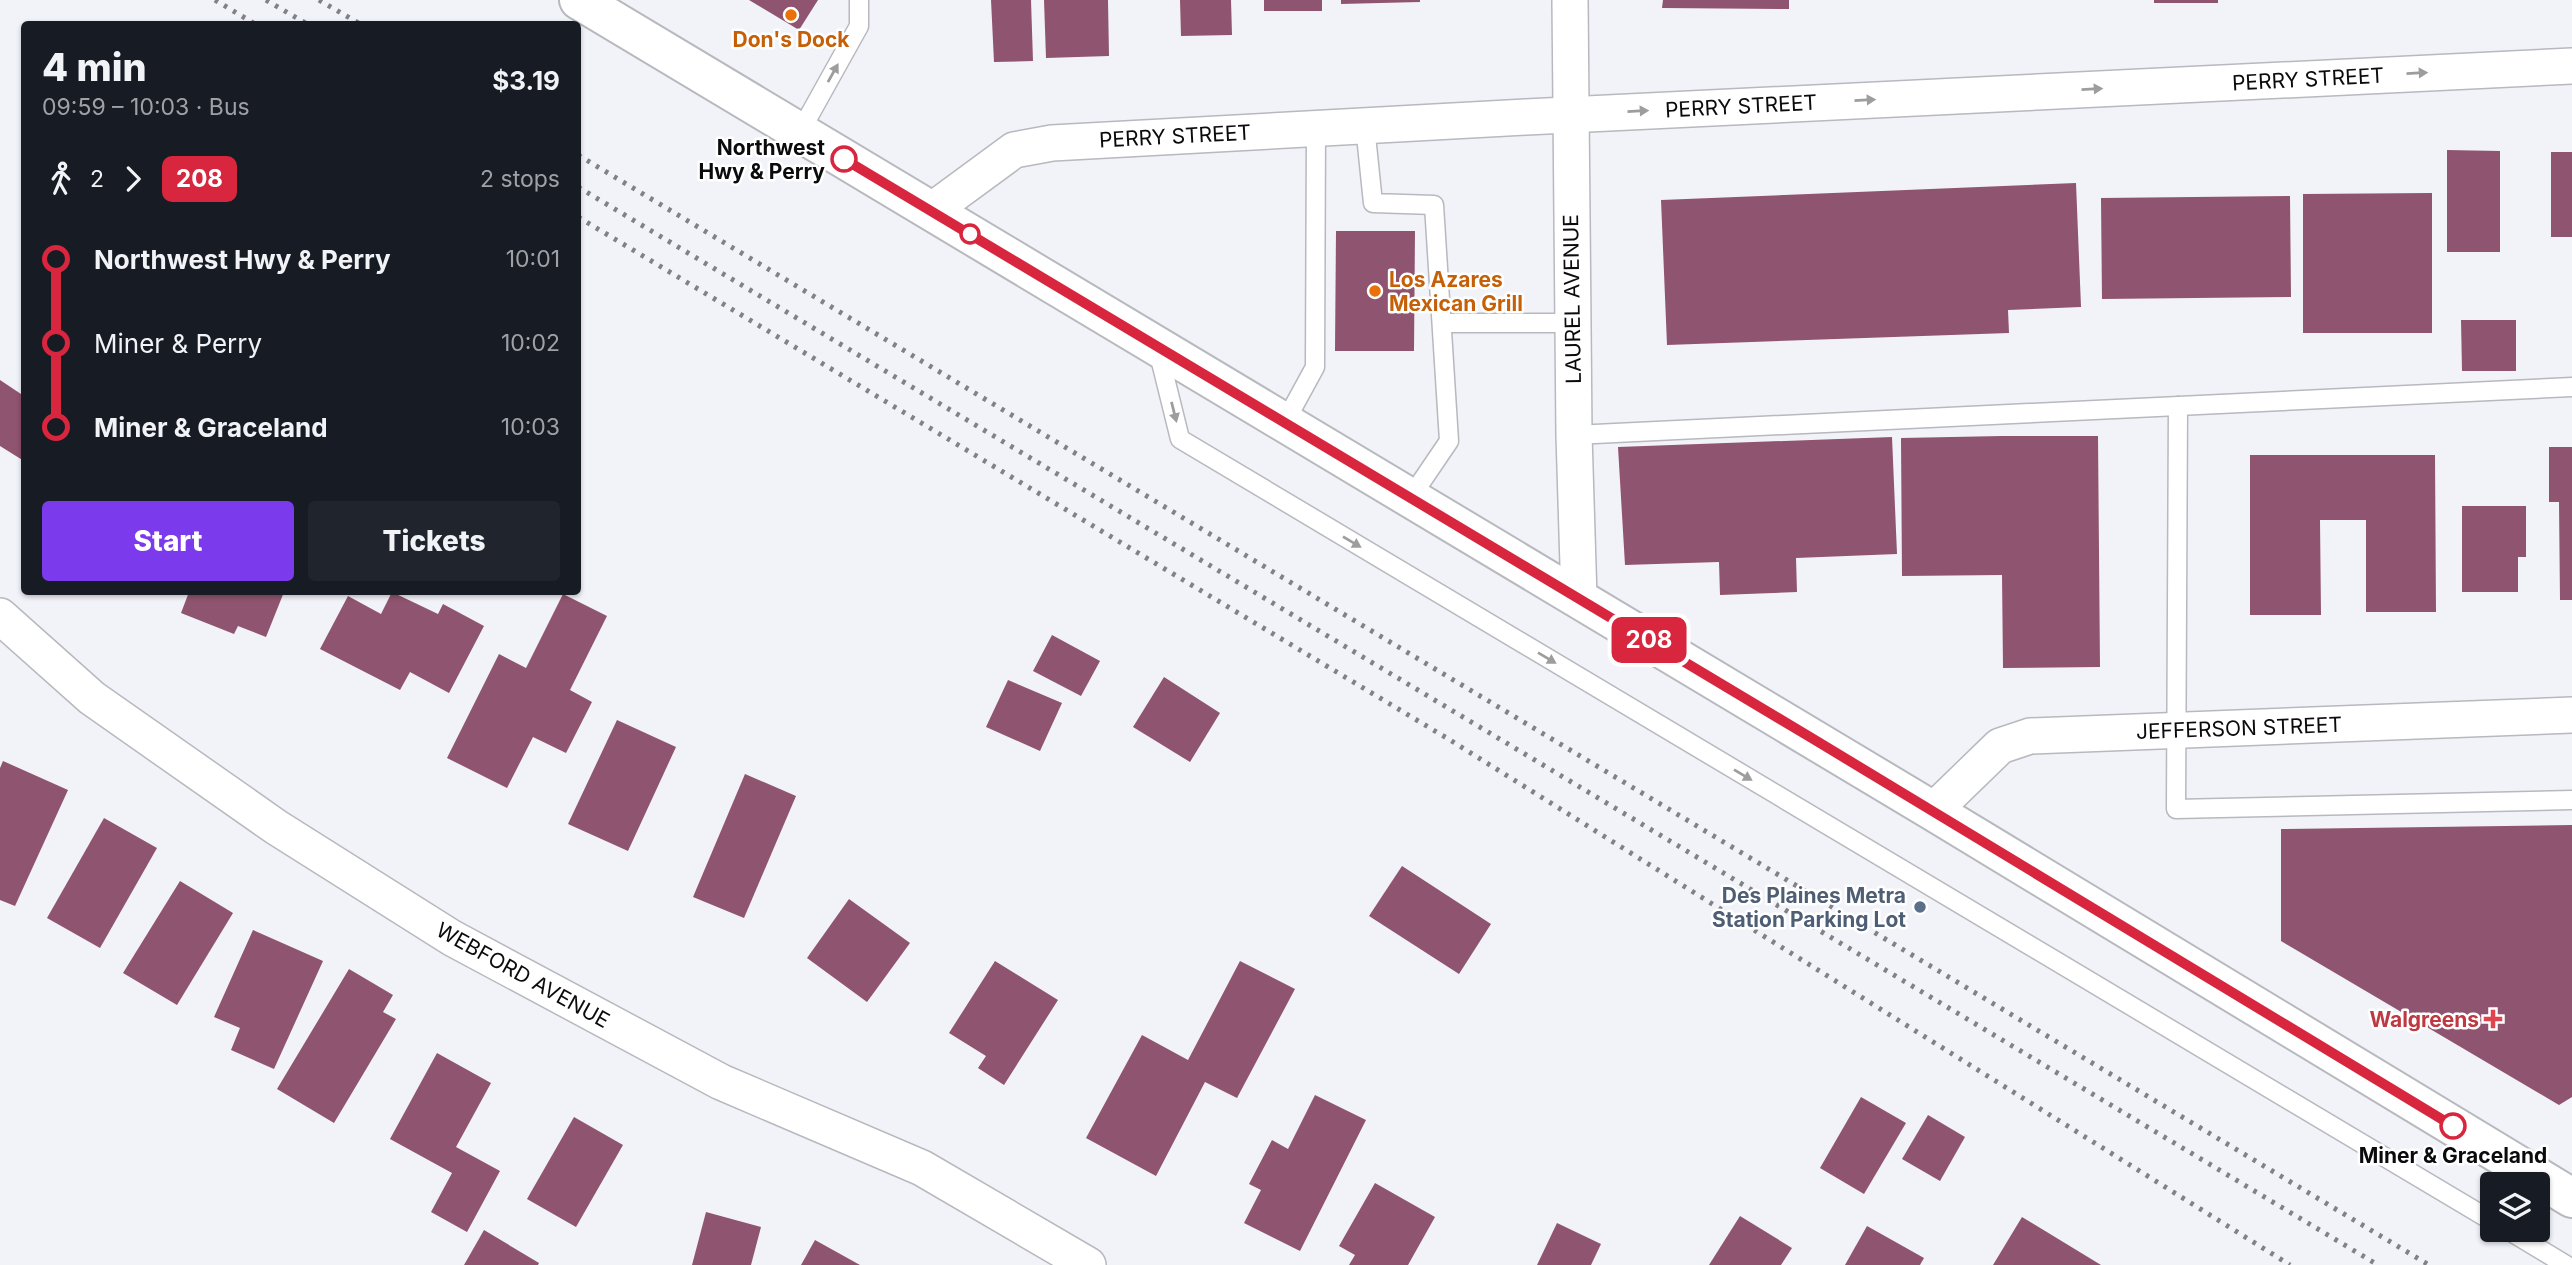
<!DOCTYPE html>
<meta charset="utf-8">
<style>
:root{--surface:#171b24;--page:#20242c;--text:#f1f3f6;--muted:#9ea1a6;--accent:#7c3aed}
body{margin:0;font-family:Inter,sans-serif;background:var(--page);color:var(--text);height:100vh;display:flex;flex-direction:column;font-size:26px;white-space:nowrap}
*{box-sizing:border-box;margin:0}
p{font-size:23px;color:var(--muted)}
.icon{flex:none;width:38px;height:38px;fill:none;stroke:currentColor;stroke-width:2;stroke-linecap:round;stroke-linejoin:round}
.map{position:relative;flex:1;overflow:hidden}
.drawer{position:absolute;left:21px;top:21px;width:560px;height:574px;display:flex;flex-direction:column;background:var(--surface);border-radius:7px;box-shadow:0 2px 5px #0004}
.drawer>*{flex:none}
.badge{padding:0 14px;border-radius:10px;font-size:24px;line-height:46px}
.tools{position:absolute;left:2480px;top:1172px;display:grid;gap:14px}
.tools a{display:grid;place-items:center;width:70px;height:70px;border-radius:7px;background:var(--surface);box-shadow:0 2px 5px #0004;font-size:35px}
.map>.badge{position:absolute;translate:-50% -50%;box-shadow:0 0 0 4px #fff}
.legs{display:flex;align-items:center;gap:10px;height:77px;padding:0 21px;font-size:23px}
.legs p{margin-inline-start:auto}
.summary{display:flex;align-items:center;justify-content:space-between;height:119px;padding:0 21px}
h1{font-size:38px;font-weight:800;line-height:52px}
.primary-button{display:flex;gap:14px;margin-top:auto;padding:14px 21px}
.primary-button a{flex:1;height:80px;border-radius:7px;background:var(--accent);color:#fff;font-size:28px;font-weight:800;line-height:80px;text-align:center}
.primary-button a+a{background:var(--page);color:var(--text)}
ul{padding:0 21px;list-style:none}
li{display:flex;align-items:center;gap:24px;height:84px;font-size:26px}
li i{display:grid;place-items:center;width:10px;height:100%;margin:0 9px;background:currentColor}
li i::after{content:'';width:18px;height:18px;margin:-9px;border:5px solid;border-radius:50%;background:var(--surface)}
li p{margin-inline-start:auto}
li:first-child i{background:linear-gradient(#0000 50%,currentColor 0)}
li:last-child i{background:linear-gradient(currentColor 50%,#0000 0)}
.map>svg:first-child{display:block}
</style>
<div class="map">
<svg width="2572" height="1265" viewBox="0 0 2572 1265">
<rect width="100%" height="100%" fill="#f2f3f9"/>
<g fill="#8f546f">
<path d="M749,0H818L799,30Z"/>
<path d="M991,0H1031L1033,61L994,62Z"/>
<path d="M1044,0H1108L1109,56L1046,58Z"/>
<path d="M1180,0H1231L1232,35L1181,36Z"/>
<rect x="1264" y="0" width="58" height="11"/>
<path d="M1341,0H1420V2L1341,4Z"/>
<path d="M1663,0H1789V9L1662,8Z"/>
<rect x="2154" y="0" width="64" height="3"/>
<path d="M2447,150L2500,151V252H2447Z"/>
<rect x="2551" y="152" width="21" height="85"/>
<path d="M2076,183L2081,307L2008,310L2009,333L1667,345L1661,200Z"/>
<path d="M2432,193V333H2303V194Z"/>
<path d="M2290,196L2291,297L2102,299L2101,198Z"/>
<path d="M1336,231H1415L1414,351H1335Z"/>
<path d="M2461,320H2516V371H2462Z"/>
<path d="M0,380L24,396V461L0,446Z"/>
<path d="M2002,436H2098L2100,667L2003,668L2002,575L1902,576L1901,438Z"/>
<path d="M1892,437L1897,554L1796,558L1797,592L1720,595L1719,562L1625,565L1618,447Z"/>
<path d="M2549,447H2572V600H2560L2559,502H2549Z"/>
<path d="M2250,455H2435L2436,612H2366V520H2320L2321,615H2250Z"/>
<path d="M2462,506H2526V557H2518V592H2462Z"/>
<path d="M189,592H284L266,637L238,626L234,634L181,613Z"/>
<path d="M392,592L438,614L443,604L484,626L449,693L410,672L400,690L320,649L348,596L381,614Z"/>
<path d="M563,594L607,616L570,690L592,702L566,753L533,737L507,788L447,758L499,654L526,668Z"/>
<path d="M1052,635L1100,661L1081,696L1033,671Z"/>
<path d="M1164,677L1220,713L1190,762L1133,727Z"/>
<path d="M1008,680L1062,703L1040,751L986,727Z"/>
<path d="M617,720L676,747L628,851L568,824Z"/>
<path d="M3,761L68,790L15,906L0,900V768Z"/>
<path d="M745,774L796,796L744,918L693,897Z"/>
<path d="M104,818L157,848L100,948L47,918Z"/>
<path d="M2572,825V1097L2559,1105L2281,941V829Z"/>
<path d="M1402,866L1491,924L1459,974L1369,916Z"/>
<path d="M180,881L233,913L177,1005L123,973Z"/>
<path d="M849,899L910,943L867,1002L807,958Z"/>
<path d="M253,930L323,961L274,1069L231,1050L240,1028L214,1017Z"/>
<path d="M995,961L1058,1000L1004,1085L978,1068L986,1056L949,1033Z"/>
<path d="M1240,961L1295,989L1237,1098L1205,1082L1156,1176L1086,1138L1142,1035L1188,1060Z"/>
<path d="M349,969L393,995L383,1012L396,1019L334,1123L277,1089Z"/>
<path d="M437,1053L491,1083L456,1147L500,1171L467,1232L431,1212L452,1173L390,1139Z"/>
<path d="M1315,1095L1366,1120L1300,1251L1244,1223L1261,1190L1249,1184L1272,1140L1288,1149Z"/>
<path d="M1861,1097L1906,1123L1864,1194L1820,1168Z"/>
<path d="M1928,1115L1965,1137L1940,1181L1902,1159Z"/>
<path d="M574,1117L623,1145L576,1227L527,1199Z"/>
<path d="M1375,1183L1435,1217L1408,1265H1349L1355,1255L1339,1246Z"/>
<path d="M706,1212L761,1227L751,1265H692Z"/>
<path d="M1740,1216L1792,1248L1781,1265H1709Z"/>
<path d="M2022,1217L2101,1265H1993Z"/>
<path d="M1557,1223L1601,1244L1591,1265H1537Z"/>
<path d="M1867,1226L1924,1258L1920,1265H1845Z"/>
<path d="M484,1230L539,1263L538,1265H464Z"/>
<path d="M815,1240L860,1265H801Z"/>
</g>
<g fill="none" stroke-linecap="round" stroke-linejoin="round">
<defs>
<g id="lane">
<path d="M1365,126L1373,203L1434,205L1449,441L1411,497"/>
<path d="M800,132L859,26V0"/>
<path d="M1442,323H1573"/>
<path d="M1158,350L1180,439L2492,1221"/>
<path d="M2178,406L2176,809L2572,800"/>
<path d="M1285,422L1315,367L1316,128"/>
<path d="M1574,435L2572,387"/>
<path d="M2508,1230L2566,1265"/>
</g>
<g id="street">
<path d="M1570,0L1574,435L1579,598"/>
<path d="M931,211L1014,150L1052,143L1526,117L2572,66"/>
<path d="M0,616L92,698L276,827L452,938L721,1082L922,1168L1088,1265"/>
<path d="M1933,811L2000,746L2030,736L2572,715"/>
</g>
<path id="primary" d="M579,0L1933,811L2572,1198"/>
</defs>
<use href="#lane" stroke="#b7b9be" stroke-width="21"/>
<use href="#street" stroke="#b7b9be" stroke-width="38"/>
<use href="#primary" stroke="#b7b9be" stroke-width="42"/>
<use href="#lane" stroke="#fff" stroke-width="18"/>
<use href="#street" stroke="#fff" stroke-width="35"/>
<use href="#primary" stroke="#fff" stroke-width="38"/>
<g stroke="#828286" stroke-width="5" stroke-dasharray="3.5 7" stroke-linecap="butt">
<path d="M215,0L255,24"/>
<path d="M266,0L307,24"/>
<path d="M319,0L360,24"/>
<path d="M578,155L2429,1265"/>
<path d="M578,187L2378,1265"/>
<path d="M578,217L1450,740L2290,1265"/>
</g>
</g>
<defs><path id="oneway-solid" d="M-6-.8H1V-3.2L6.5 0L1 3.2V.8H-6Z" transform="scale(1.75)"/></defs>
<g fill="#9d9d9e">
<use href="#oneway-solid" transform="translate(833 73) rotate(-61)"/>
<use href="#oneway-solid" transform="translate(2417 73) rotate(-3)"/>
<use href="#oneway-solid" transform="translate(2092 89) rotate(-3)"/>
<use href="#oneway-solid" transform="translate(1865 100) rotate(-3)"/>
<use href="#oneway-solid" transform="translate(1638 111) rotate(-3)"/>
<use href="#oneway-solid" transform="translate(1174 412) rotate(76)"/>
<use href="#oneway-solid" transform="translate(1352 542) rotate(31)"/>
<use href="#oneway-solid" transform="translate(1547 658) rotate(31)"/>
<use href="#oneway-solid" transform="translate(1743 775) rotate(31)"/>
</g>
<g fill="none" stroke-linecap="round" stroke-linejoin="round">
<defs>
<path id="line-1" d="M844,159L1815,740L2453,1126"/>
</defs>
<use href="#line-1" stroke="#fff" stroke-width="16"/>
<use href="#line-1" stroke="#d7263d" stroke-width="10"/>
</g>
<g fill="#e8710a" stroke="#fff" stroke-width="2.5">
<circle cx="791" cy="15" r="7"/>
<circle cx="1375" cy="291" r="7"/>
</g>
<g fill="#fff" stroke="#d7263d" stroke-width="3.5">
<circle cx="844" cy="159" r="12"/>
<circle cx="970" cy="234" r="9"/>
<circle cx="2453" cy="1126" r="12"/>
</g>
<circle fill="#5c6f8a" stroke="#fff" stroke-width="2.5" cx="1920" cy="907" r="7"/>
<path fill="#e0444e" stroke="#fff" stroke-width="2.5" d="M2489.5 1008.5h7v7h7v7h-7v7h-7v-7h-7v-7h7z"/>
<g text-anchor="middle" dominant-baseline="central" stroke-width="5" stroke-linejoin="round" paint-order="stroke">
<g font-size="21" font-weight="bold" fill="#c56008" stroke="#fff">
<text x="791" y="39">Don's Dock</text>
<text x="1389" y="279" text-anchor="start">Los Azares<tspan x="1389" dy="24">Mexican Grill</tspan></text>
</g>
<g font-size="21" fill="#0b0b0d" stroke="#fff">
<text transform="translate(2308 79) rotate(-3)">PERRY STREET</text>
<text transform="translate(1741 106) rotate(-3)">PERRY STREET</text>
<text transform="translate(1175 136) rotate(-3)">PERRY STREET</text>
<text transform="translate(1572 299) rotate(-91)">LAUREL AVENUE</text>
<text transform="translate(2239 728) rotate(-2)">JEFFERSON STREET</text>
<text transform="translate(523 975) rotate(29)">WEBFORD AVENUE</text>
</g>
<g font-size="21" font-weight="bold" fill="#0b0b0d" stroke="#fff" text-anchor="end">
<text x="825" y="147">Northwest<tspan x="825" dy="24">Hwy &amp; Perry</tspan></text>
<text x="2453" y="1155" text-anchor="middle">Miner &amp; Graceland</text>
</g>
<g font-size="21" font-weight="bold" fill="#4e5e75" stroke="#fff" text-anchor="end">
<text x="1906" y="895">Des Plaines Metra<tspan x="1906" dy="24">Station Parking Lot</tspan></text>
</g>
<g font-size="21" font-weight="bold" fill="#be3a42" stroke="#fff" text-anchor="end">
<text x="2479" y="1019">Walgreens</text>
</g>
</g>
</svg>
<div class="tools">
<a><svg class="icon" aria-label="layers" viewBox="0 0 24 24"><path d="M12 4l9 5-9 5-9-5zM3 14l9 5 9-5"/></svg></a>
</div>
<b class="badge" style="left:1649px;top:640px;background:#d7263d;color:#fff">208</b>
<section class="drawer">
<div class="summary"><div><h1>4 min</h1><p>09:59 – 10:03 · Bus</p></div><b>$3.19</b></div>
<div class="legs"><svg class="icon" aria-label="walk" viewBox="0 0 24 24"><circle cx="13" cy="4" r="2"/><path d="M13 8l-2 6 4 7M11 14l-3 7M7 12l3-4h3l4 4"/></svg>2<svg class="icon" aria-label="forward" viewBox="0 0 24 24"><path d="M9 5l7 7-7 7"/></svg><b class="badge" style="background:#d7263d;color:#fff">208</b><p>2 stops</p></div>
<ul>
<li><i style="color:#d7263d"></i><b>Northwest Hwy &amp; Perry</b><p>10:01</p></li>
<li><i style="color:#d7263d"></i><span>Miner &amp; Perry</span><p>10:02</p></li>
<li><i style="color:#d7263d"></i><b>Miner &amp; Graceland</b><p>10:03</p></li>
</ul>
<div class="primary-button"><a>Start</a><a>Tickets</a></div>
</section>
</div>
